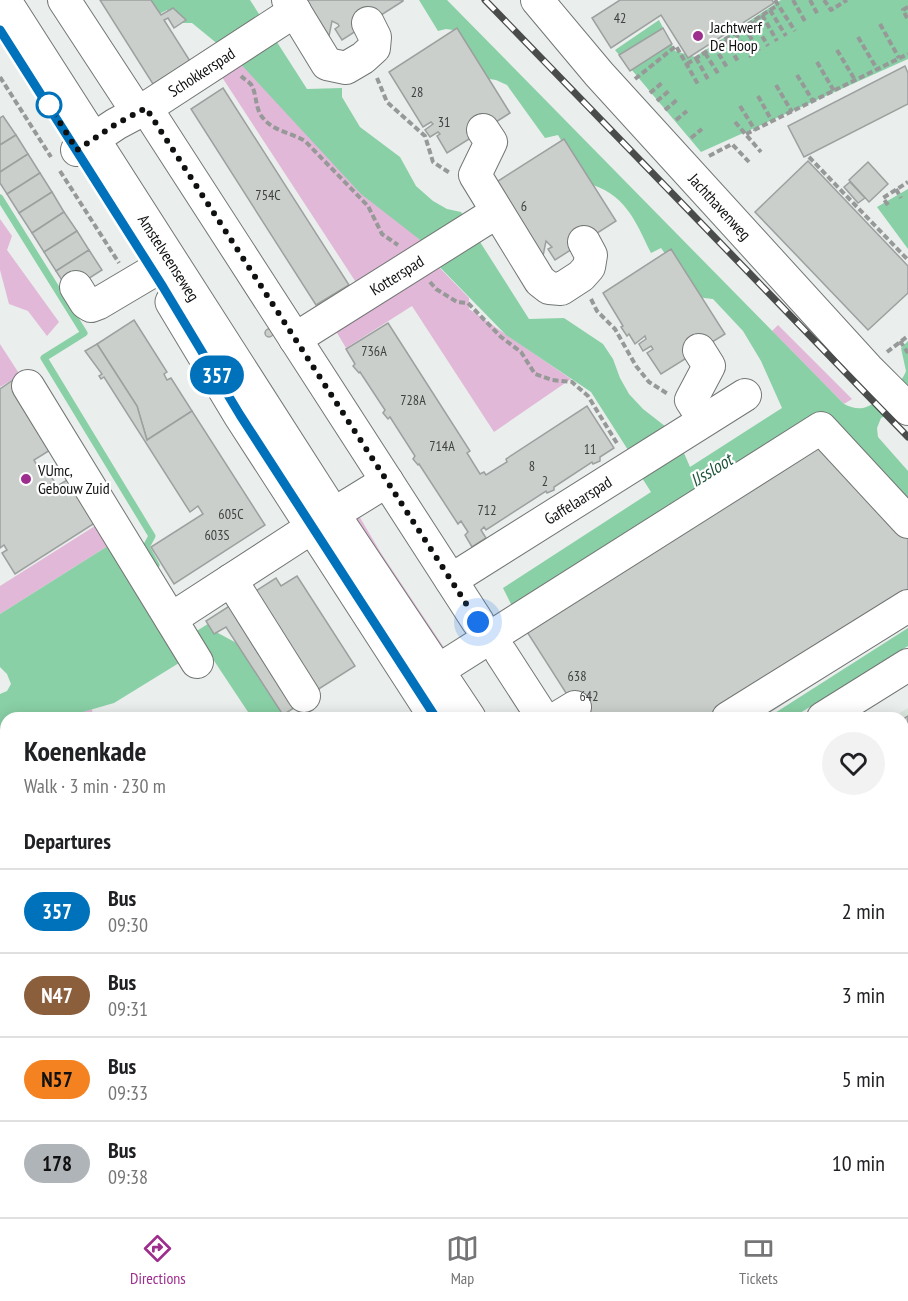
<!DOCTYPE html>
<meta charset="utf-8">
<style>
:root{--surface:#fff;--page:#f2f2f2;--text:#202124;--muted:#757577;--line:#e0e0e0;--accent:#9d2e8d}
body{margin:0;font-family:"PT Sans Narrow",sans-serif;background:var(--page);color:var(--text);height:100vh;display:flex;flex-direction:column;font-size:22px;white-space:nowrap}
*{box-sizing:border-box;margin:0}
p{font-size:20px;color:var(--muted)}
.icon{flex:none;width:33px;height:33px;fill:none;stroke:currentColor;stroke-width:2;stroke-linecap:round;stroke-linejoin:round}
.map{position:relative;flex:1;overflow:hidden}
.details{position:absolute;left:0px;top:712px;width:909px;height:506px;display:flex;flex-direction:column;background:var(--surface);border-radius:18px 18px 0 0;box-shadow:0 3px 15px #0003}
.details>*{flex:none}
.badge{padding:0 12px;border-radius:20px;font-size:21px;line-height:39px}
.you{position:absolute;width:30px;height:30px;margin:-15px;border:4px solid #fff;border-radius:50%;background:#1a73e8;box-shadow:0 0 0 9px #1a73e833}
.map>.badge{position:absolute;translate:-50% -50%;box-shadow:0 0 0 3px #fff}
h2{padding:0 24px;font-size:22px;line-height:54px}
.round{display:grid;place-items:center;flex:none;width:63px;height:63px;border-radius:32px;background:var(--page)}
.summary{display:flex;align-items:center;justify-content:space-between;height:102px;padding:0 24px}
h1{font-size:28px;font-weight:700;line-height:45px}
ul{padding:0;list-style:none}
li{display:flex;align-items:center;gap:18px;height:84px;padding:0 24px;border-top:2px solid var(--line)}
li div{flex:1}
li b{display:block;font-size:22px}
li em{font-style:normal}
li .badge{min-width:66px;font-weight:700;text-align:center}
.tabs{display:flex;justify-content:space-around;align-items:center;height:84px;border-top:2px solid var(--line);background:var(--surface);font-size:16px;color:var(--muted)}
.tabs a{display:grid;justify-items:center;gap:3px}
.tabs .active{color:var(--accent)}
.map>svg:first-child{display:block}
</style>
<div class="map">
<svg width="908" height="1217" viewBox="0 0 908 1217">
<rect width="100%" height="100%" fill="#eaeeec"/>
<path fill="#dae6de" d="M908,708V1217L903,1212V718H892Z"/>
<g fill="#e2b8d8">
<path d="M236,59L419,239L424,247L361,290L218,71Z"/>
<path d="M0,219L12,236L7,250L59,322L47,336L28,311L9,304L0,270Z"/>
<path d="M434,262L469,298V309L571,379L494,432L412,306L346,348L333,326Z"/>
<path d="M778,325L852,399L844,404L772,331Z"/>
<path d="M0,344L20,375L0,387Z"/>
<path d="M359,516L381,553L447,652H435L352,530Z"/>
<path d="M98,524L111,544L0,614V586Z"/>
<path d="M92,709L93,718H62Z"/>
<path d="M6,739V767L0,772V742Z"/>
<path d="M903,1193L908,1201V1217H842L839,1212H903Z"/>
</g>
<g fill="#89d0a6">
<path d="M145,0H250L307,89L342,88V97L360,127L400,157L416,186L433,201L447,209L461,212L529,319L564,318L603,344L613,359L620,378L629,394L643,409L670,430L680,444L690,467L782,408L761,361L743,331L713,299L696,297L661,248L651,253C635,220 625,193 586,183L558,135L545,138L507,85L496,80L483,78L453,30L446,29L438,31L419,0H447L844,404C850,407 856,409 863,408C877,405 902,384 906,371L901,348L908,341V405L881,418L877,428L878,437L908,471V499L513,608L503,588L651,492L637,470L628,450L591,392L506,335L430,257L419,239L361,194L236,59L192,23H177L167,10L155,16Z"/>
<path d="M781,0H908V59L701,152L615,50L659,20L675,51L695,57Z"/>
<path d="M908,189V249L877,207Z"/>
<path d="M111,544L179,663L114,703L62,718H6V739L0,742V694L7,691L11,684L7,674L0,667V614Z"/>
<path d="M211,622L218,633L242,646L287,718H252L195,632Z"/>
<path d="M908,628V646L792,718H767Z"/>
</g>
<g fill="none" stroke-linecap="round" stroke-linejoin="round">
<path stroke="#89d0a6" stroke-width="7" d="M0,198L84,333L44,358L152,536L146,547L156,565"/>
</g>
<g fill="#cbcfcc" stroke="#9ca09e" stroke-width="1.5">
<path d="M100,0H151L161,15L173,8L186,20L174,28L168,18L164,20L190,61L153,84Z"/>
<path d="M306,0H403V1L342,40L335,29L339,26L338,24L332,21L329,36Z"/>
<path d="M620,0H772L774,3L688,58L661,15L611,48L592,18Z"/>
<path d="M457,28L510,113L447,153L437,136L440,134L438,132L430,137L425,130L433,124L431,122L423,127L389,72Z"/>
<path d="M663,28L672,44L630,71L619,55Z"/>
<path d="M905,66L908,73V104L804,157L788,126Z"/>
<path d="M223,88L349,285L316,305L191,109Z"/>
<path d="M3,116L16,135L0,145V118Z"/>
<path d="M16,135L28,154L0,172V145Z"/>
<path d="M564,139L616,221L555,260L548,249L552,247L546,241L543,256L495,183Z"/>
<path d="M28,154L40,173L7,194L0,183V172Z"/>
<path d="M808,161L908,266V293L868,330L755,212Z"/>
<path d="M868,162L888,184L869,202L849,180Z"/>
<path d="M40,173L52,192L19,213L7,194Z"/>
<path d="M850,182L865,198L858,203L844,187Z"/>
<path d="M52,192L64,212L32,233L19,213Z"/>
<path d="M64,212L77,231L44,252L32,233Z"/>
<path d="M77,231L89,250L56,271L44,252Z"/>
<path d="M671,249L725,334L661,374L647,353L653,349L651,346L643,351L639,344L646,339L645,336L635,344L629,334L627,336L621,327L623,326L603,293Z"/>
<path d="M89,250L102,270L69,291L56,271Z"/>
<path d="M134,320L167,372L164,374L167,380L171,378L192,411L147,440L137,406L97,344Z"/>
<path d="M388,323L470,451L467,453L480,474L484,472L486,475L507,462L506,459L587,406L614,448L600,457V461L593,464L592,462L554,487V490L547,493L546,491L486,530L484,527L481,530L486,538L472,547L465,535L468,532L461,521L458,524L419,464L418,465L413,459L415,456L390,417L388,419L383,413L385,410L360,372L359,373L353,366L355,364L346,349Z"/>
<circle cx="269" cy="333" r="4"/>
<path d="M97,344L137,406L147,440L192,411L265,525L174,584L151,547L203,514L198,506L190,512L104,377L101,379L99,376L102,374L85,351Z"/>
<path d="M13,380L55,447L34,460L42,474L47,470L54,481L49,485L52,489L74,476L101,519L15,574L2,553L7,550L4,545L0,548V389Z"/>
<path d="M827,414L908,498V624L760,718H582L515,613Z"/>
<path d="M297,576L355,666L314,692L251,594L276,578L281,586Z"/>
<path d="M231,605L300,704L283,715L226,627L214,634L206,621Z"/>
<path d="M908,716V771L903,775V719Z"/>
<path d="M6,897V993L0,997V901Z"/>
<path d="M908,940V1006L903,1009V943Z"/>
<path d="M6,1061V1212H137L140,1217H0V1065Z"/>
<path d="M137,1212H197L200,1217H140Z"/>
<path d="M197,1212H370L373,1217H200Z"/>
<path d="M430,1212H495L487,1217H433Z"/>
</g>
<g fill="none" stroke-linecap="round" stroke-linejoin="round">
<defs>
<g id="minor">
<path d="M64,0L138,113"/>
<path d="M288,0L327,64L346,68L363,58L374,48L375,37L368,23"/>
<path id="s1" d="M537,0L599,74L868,369L908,409"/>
<path d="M146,108L478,622"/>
<path d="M483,130L491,142L475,175L540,281L549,288L561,289L581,276L589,267L591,255L584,242"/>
<path id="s2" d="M77,150L116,124L146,108L295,11"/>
<path d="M76,287L86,303L91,306L99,303L153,271"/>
<path id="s3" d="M295,339L497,212"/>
<path d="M699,350L709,366L691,400L704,420"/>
<path d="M28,386L197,662"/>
<path d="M231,580L304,696"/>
<path id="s4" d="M451,580L745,395"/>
<path d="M171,619L314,526L387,481"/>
<path d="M501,653L543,718"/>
<path d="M415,685L821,428L908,522"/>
<path d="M557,718L575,707"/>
<path d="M728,718L908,606"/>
<path d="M823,718L908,665"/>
<path d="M903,922L908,930"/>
<path d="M903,1023L908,1020"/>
<path d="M903,1078L908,1075"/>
<path d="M903,1177L908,1185"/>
<path d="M397,1212L412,1217"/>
<path d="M792,1212L796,1217"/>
<path d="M655,1217L664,1212"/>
</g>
<g id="major">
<path id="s5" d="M4,0L333,514L469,718"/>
<path d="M172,302L240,415L436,718"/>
<path d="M758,1212L762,1217"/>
<path d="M591,1217L599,1212"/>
<path d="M711,1217L716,1212"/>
</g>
</defs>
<use href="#minor" stroke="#737774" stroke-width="34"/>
<use href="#major" stroke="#737774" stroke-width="35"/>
<g stroke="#969998" stroke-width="4" stroke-dasharray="6 3" stroke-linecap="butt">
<path d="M775,0L795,31"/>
<path d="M793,0L806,23"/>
<path d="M810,0L818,15"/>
<path d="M824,0L831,10L847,0"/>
<path d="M908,7L903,10L908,20"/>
<path d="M770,10L786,36"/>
<path d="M762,15L777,41"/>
<path d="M753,21L768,46"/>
<path d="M880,24L899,58"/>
<path d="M744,27L759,51"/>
<path d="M735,33L751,57"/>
<path d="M858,37L877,69"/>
<path d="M725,40L739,63"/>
<path d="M714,46L728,69"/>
<path d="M837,50L855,80"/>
<path d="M705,53L719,75"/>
<path d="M696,58L709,81"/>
<path d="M817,62L834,91"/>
<path d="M687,64L778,5"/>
<path d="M797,75L813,101"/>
<path d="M241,76C244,79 250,82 252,86C257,96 255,109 263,118C273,131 292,133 305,141L368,206L382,234L398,245"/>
<path d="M0,77L51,157"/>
<path d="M377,78L387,102L425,136L433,162L450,173"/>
<path d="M635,79L676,46L699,86"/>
<path d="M776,85L792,112"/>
<path d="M650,93L663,82"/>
<path d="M758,96L772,121"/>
<path d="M657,101L670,90"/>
<path d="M740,106L755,130"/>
<path d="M665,110L678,99"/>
<path d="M676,120L687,111"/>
<path d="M735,122L761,152"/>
<path d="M746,134L908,54"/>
<path d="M691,138L702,129"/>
<path d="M709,156L732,144L749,162"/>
<path d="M809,157L908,260"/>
<path d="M60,171L119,263"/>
<path d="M896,189L901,198"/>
<path d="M888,205L883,198L908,182"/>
<path d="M430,282L436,289L457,302L468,303L501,337L521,352L535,374L552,380L572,382L588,396L618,445"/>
<path d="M591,299L597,311L615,329L636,366L649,382L668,394"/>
<path d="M900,341L908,353"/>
<path d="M887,352L908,336"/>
<path d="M0,782L6,776"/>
<path d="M0,834L6,836"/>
<path d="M533,1217L540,1212"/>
</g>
<use href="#minor" stroke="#fff" stroke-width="32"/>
<use href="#major" stroke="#fff" stroke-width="33"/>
<g stroke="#494c4a" stroke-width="1.5">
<path d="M781,1212L786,1217"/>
<path d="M800,1212L804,1217"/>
<path d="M642,1217L650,1212"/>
<path d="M667,1217L675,1212"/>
</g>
<defs>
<path id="rail" d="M485,0L908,437"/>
</defs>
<use href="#rail" stroke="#494c4a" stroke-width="7"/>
<use href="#rail" stroke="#fff" stroke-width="4.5" stroke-dasharray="14" stroke-linecap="butt"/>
</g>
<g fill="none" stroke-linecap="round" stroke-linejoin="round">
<defs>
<path id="line" d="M0,30L163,287L240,415L436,718"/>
</defs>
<use href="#line" stroke="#fff" stroke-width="14"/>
<use href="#line" stroke="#0072bc" stroke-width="9"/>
<path stroke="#0f1110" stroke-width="6" stroke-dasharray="0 10.8" d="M49,105L77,150L116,124L146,108L478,622"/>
</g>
<g fill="#9d2e8d" stroke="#fff" stroke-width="2">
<circle cx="698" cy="36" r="6"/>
<circle cx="26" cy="479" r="6"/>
</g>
<circle fill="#fff" stroke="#0072bc" stroke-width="3" cx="49" cy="105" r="12"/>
<g text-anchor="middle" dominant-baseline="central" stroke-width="4.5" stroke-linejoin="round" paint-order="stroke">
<g font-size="14" fill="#3e403f">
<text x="620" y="18">42</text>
<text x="417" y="92">28</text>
<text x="444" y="122">31</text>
<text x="268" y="195">754C</text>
<text x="524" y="206">6</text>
<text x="374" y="351">736A</text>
<text x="413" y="400">728A</text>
<text x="442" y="446">714A</text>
<text x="590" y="449">11</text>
<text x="532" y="466">8</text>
<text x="545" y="481">2</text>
<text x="487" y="510">712</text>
<text x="231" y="514">605C</text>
<text x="217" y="535">603S</text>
<text x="577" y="676">638</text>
<text x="589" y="696">642</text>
</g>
<g font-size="16" fill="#0f1110" stroke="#fff" text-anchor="start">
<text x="710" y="27">Jachtwerf<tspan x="710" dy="18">De Hoop</tspan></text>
<text x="38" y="470">VUmc,<tspan x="38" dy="18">Gebouw Zuid</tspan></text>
</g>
<g font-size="16" fill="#0f1110" stroke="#fff">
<text stroke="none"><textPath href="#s2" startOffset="147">Schokkerspad</textPath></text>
<text stroke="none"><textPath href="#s1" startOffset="276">Jachthavenweg</textPath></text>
<text stroke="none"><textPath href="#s5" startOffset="306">Amstelveenseweg</textPath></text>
<text stroke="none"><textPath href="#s3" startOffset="120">Kotterspad</textPath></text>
<text stroke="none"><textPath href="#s4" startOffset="150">Gaffelaarspad</textPath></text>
</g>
<g font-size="18" font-style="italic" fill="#21563b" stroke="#fff">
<text transform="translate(711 470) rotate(-32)">IJssloot</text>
</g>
</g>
</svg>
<div class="you" style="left:478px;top:622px"></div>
<b class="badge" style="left:217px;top:375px;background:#0072bc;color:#fff">357</b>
<section class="details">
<div class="summary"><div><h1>Koenenkade</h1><p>Walk · 3 min · 230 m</p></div><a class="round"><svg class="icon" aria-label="heart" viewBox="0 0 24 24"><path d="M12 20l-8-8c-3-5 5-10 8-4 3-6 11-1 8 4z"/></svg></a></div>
<h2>Departures</h2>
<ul>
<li><span class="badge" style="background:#0072bc;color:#fff">357</span><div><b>Bus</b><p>09:30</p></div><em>2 min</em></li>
<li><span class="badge" style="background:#8b5e3c;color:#fff">N47</span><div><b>Bus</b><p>09:31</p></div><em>3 min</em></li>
<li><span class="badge" style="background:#f58220;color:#111">N57</span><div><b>Bus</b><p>09:33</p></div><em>5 min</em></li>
<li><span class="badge" style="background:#afb4b9;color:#111">178</span><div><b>Bus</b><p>09:38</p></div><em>10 min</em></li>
</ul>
</section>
</div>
<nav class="tabs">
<a class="active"><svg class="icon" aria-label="directions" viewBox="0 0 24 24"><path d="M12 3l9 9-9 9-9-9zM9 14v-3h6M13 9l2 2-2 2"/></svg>Directions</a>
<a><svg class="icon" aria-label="map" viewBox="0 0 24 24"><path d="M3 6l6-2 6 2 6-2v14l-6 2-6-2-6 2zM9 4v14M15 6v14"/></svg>Map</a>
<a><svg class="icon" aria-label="tickets" viewBox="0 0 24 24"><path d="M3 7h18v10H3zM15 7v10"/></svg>Tickets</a>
</nav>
